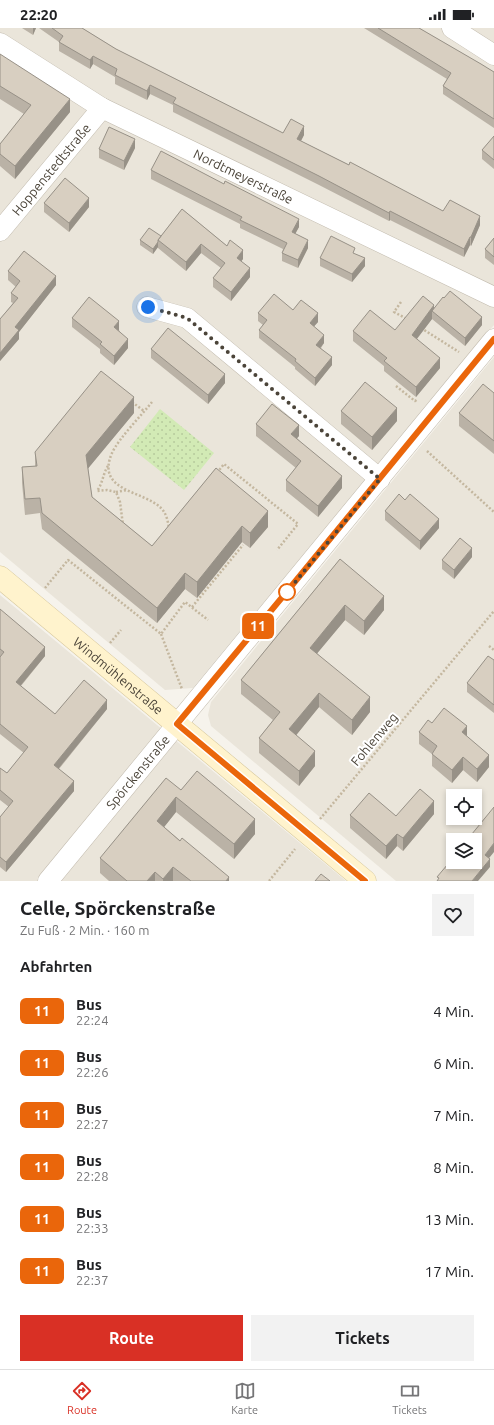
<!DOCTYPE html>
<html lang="de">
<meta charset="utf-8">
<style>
:root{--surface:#fff;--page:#f2f2f2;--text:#202124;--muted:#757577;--line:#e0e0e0;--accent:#d93025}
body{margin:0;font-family:Ubuntu,sans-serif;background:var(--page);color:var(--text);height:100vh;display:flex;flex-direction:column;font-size:15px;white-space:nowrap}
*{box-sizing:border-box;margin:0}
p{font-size:13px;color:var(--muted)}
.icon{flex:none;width:22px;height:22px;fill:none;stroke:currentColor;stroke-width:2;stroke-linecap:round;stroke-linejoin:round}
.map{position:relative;height:853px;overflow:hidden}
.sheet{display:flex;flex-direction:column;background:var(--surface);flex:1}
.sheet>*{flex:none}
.badge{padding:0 8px;border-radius:6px;font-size:14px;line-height:26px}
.fabs{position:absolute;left:446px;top:761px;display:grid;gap:8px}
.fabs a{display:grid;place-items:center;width:36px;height:36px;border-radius:0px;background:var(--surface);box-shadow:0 2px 6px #0003;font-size:20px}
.you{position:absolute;width:20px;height:20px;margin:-10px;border:3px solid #fff;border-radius:50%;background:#1a73e8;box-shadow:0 0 0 6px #1a73e833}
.map>.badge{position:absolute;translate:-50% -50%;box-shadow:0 0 0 2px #fff}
h2{padding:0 20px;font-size:15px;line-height:36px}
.round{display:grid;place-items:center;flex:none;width:42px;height:42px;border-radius:0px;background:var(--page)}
.summary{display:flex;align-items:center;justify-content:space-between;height:68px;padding:0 20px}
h1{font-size:19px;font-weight:600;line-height:30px}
.primary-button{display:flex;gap:8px;margin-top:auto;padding:8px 20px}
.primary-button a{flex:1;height:46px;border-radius:0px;background:var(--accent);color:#fff;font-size:16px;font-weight:600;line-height:46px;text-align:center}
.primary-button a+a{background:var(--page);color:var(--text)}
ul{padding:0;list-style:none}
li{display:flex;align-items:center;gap:12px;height:52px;padding:0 20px}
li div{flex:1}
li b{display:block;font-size:15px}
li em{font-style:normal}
li .badge{min-width:44px;font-weight:700;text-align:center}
.status{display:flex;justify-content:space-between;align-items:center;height:28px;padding:0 20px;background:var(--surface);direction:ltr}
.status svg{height:11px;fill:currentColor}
.menu{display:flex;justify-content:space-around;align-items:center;height:56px;border-top:1px solid var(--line);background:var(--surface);font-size:11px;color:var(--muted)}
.menu a{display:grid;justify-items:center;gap:2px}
.menu .selected{color:var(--accent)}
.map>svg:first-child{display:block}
</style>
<div class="status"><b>22:20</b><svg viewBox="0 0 49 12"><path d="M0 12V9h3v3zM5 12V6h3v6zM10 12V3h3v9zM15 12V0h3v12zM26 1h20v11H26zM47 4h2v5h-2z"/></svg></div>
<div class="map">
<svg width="494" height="853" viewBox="0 0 494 853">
<defs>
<pattern id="park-dots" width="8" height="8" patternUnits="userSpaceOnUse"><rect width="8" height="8" fill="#d2eab5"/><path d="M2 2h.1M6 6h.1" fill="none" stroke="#b6ca9c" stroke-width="1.8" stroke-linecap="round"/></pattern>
</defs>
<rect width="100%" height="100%" fill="#f6f3ec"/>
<g fill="#eae5da" fill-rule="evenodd">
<path d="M0,0H494V297L193,660L165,662L0,524Z"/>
<path d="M494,329V853H396L211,698L208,687L211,674ZM453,768H475V790H453ZM453,812H475V834H453Z"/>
<path d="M0,567L157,697L346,853H0Z"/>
</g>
<path fill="url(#park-dots)" d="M160,381L214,425L184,462L130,419Z"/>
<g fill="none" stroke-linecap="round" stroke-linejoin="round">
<defs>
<g id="street">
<path d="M452,0L494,27"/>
<path id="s1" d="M0,15L102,80L494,269"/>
<path id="s2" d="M0,203L102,80"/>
<path d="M147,279L187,290L380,451"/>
<path id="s3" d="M48,853L494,311"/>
</g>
<g id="secondary">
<path id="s4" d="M0,549L365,853"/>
</g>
</defs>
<use href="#street" stroke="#c2bbae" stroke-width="21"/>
<use href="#secondary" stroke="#d6c79b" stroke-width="23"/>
<g stroke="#c4b79f" stroke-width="2.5" stroke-dasharray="2 2" stroke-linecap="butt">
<path d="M401,274L394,284L407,291"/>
<path d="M421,300L459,324"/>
<path d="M396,358L415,373L418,371"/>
<path d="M132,374L144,383"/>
<path d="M152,374C141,388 119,410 112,425C95,464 144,462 162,481C167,487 168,494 169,501"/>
<path d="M427,423L494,484"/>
<path d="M108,438C103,445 103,455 97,463L107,462L116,464L120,474L123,497"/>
<path d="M217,445L224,436L298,496L277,522"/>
<path d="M116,464L127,462"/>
<path d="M45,560L68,532L161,606L185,574L208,592"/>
<path d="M192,579L243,517"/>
<path d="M161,606L182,661"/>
<path d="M110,615L121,602"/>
<path d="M489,618L494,622"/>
<path d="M320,791L494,583"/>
<path d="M269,853L295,821"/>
</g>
<use href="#street" stroke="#fff" stroke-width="20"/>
<use href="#secondary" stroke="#fff3cd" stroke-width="22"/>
</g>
<g fill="#bab2a6">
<path d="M22,0H36L33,7Z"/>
<path d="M39,0H82L116,21L283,105L304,107L301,113L443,183L480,197L471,218L470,217L464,229L390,192L389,193L319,157L173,84V77L150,66L147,72L115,56V49L93,36L90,41L59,23V14Z"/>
<path d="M364,0H419L494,44V100L443,66V58L447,51Z"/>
<path d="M0,26L70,84L15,151L0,138V116L24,86L0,71Z"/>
<path d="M494,108V141L482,131V122Z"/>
<path d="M135,120L124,142L99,130V121Z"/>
<path d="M151,142L299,199L295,205L308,220L298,240L282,233V225L283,221L240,200V196L151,151Z"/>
<path d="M44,175L89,179L69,204L44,184Z"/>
<path d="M182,181L243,231L241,233L250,249L231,273L213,259V250L221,240L201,225L186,243L158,220V219L153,226L140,217V212L161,208Z"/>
<path d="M494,210V237L485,230V221Z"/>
<path d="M320,230L365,238L352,254L320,238Z"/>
<path d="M8,243L56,257L19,304V311L0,333V291L13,275L11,274V265L16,259L8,252Z"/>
<path d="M434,279L482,297L465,318L432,291L417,311L440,340L416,369L384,343V338L353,313V303L395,302Z"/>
<path d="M293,282L318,294L314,298L324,315L321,320L332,337L315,358L295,341V339L259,310V302L263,297L258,293V285Z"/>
<path d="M72,290L119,302L128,320L114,337L100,325V321L72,299Z"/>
<path d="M151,321L225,355L208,376L151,330Z"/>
<path d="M494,365V426L459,398V385Z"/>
<path d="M341,383L397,393L372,422L341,396Z"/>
<path d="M134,385L88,440L92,469L152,518L216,440L268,499L250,520L242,514L197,570L185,561L157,595L42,501L40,485L25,487L22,455V439L35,438V424Z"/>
<path d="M256,396L299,408L297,410L342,460L318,489L286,463V452L296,440L256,408Z"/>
<path d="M385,483L439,500L420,522L385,492Z"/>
<path d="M472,529L454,551L442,541V532Z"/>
<path d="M340,531L384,582L364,607L345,592L317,625L370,684L352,707L319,679L296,707L315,738L299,758L259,725V710L273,692L241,666V652Z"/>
<path d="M0,581L45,628L21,658L55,686L107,681L59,741L74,763L6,844L0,839V789L9,779L0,772V740L7,745L24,725L0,706Z"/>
<path d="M494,632V685L467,664V655Z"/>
<path d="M432,695L467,709L489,739L477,754L463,742L452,755L432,738V726L419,716V704Z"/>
<path d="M181,762L255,806L234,831L176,784L164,799L229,853H109L100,845V830Z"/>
<path d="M434,786L403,823L397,818L386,831L350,800V787L396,788Z"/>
</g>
<g fill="#979187">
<path d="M33,0H36L33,7Z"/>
<path d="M93,28V36L90,41V32Z"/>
<path d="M150,57V66L147,72V63Z"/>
<path d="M70,71V84L15,151V138Z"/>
<path d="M304,98V107L297,120V111Z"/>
<path d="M135,111V120L124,142V133Z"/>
<path d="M89,170V179L69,204V195Z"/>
<path d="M390,183V192L389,193V185Z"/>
<path d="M480,188V197L471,218V209Z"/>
<path d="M299,191V199L292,212V204Z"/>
<path d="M470,209V217L464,229V221Z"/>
<path d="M308,212V220L298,240V232Z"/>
<path d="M158,214V219L153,226V221Z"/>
<path d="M201,216V225L186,243V234Z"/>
<path d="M243,222V231L237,239V230Z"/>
<path d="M365,230V238L352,254V246Z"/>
<path d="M250,240V249L231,273V264Z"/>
<path d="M56,248V257L19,304V311L0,333V325L15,299Z"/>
<path d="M434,277V285L432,283V291L412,317V307Z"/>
<path d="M318,285V294L310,303V295Z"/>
<path d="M482,289V297L465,318V310Z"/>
<path d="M119,293V302L114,308V299Z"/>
<path d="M324,307V315L316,325V317Z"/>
<path d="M128,311V320L114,337V328Z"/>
<path d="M332,329V337L315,358V350Z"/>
<path d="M440,330V340L416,369V359Z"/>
<path d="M225,346V355L208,376V367Z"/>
<path d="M134,369V385L86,443V427Z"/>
<path d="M397,380V393L372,422V409Z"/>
<path d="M299,397V408L291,417V406Z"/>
<path d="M342,448V460L318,489V478Z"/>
<path d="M268,483V499L250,520V505Z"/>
<path d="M439,491V500L420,522V513Z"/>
<path d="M242,498V514L197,570V554Z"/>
<path d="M472,520V529L454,551V542Z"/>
<path d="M185,545V561L157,595V580Z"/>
<path d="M384,568V582L364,607V593Z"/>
<path d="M345,577V592L310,634V620Z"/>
<path d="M45,619V628L16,663V654Z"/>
<path d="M319,665V679L289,716V701Z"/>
<path d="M370,669V684L352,707V692Z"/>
<path d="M107,672V681L54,746V737Z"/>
<path d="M467,698V711L462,704Z"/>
<path d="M315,723V738L299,758V743Z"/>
<path d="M489,727V739L477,754V741Z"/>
<path d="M463,729V742L452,755V742Z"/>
<path d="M74,753V763L6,844V834Z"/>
<path d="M176,769V784L157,808V793Z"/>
<path d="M434,773V786L403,823V810Z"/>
<path d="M255,791V806L234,831V816Z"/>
<path d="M397,806V818L386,831V818Z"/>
<path d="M494,815V824L485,835V827Z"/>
<path d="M490,831V839L478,853H472Z"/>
<path d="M173,839V853H163V851Z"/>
<path d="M155,844V853H147Z"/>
<path d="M229,849V853H226Z"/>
</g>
<g fill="#d8cfc1" stroke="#979187">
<path d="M52,0H82L116,21L283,105L291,91L304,98L297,111L349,137L350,134L443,183L450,172L480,188L471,209H470L464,221L390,183L389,185L319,148L173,75L176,70L150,57L147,63L115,47L117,41L93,28L90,32L59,14L63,8Z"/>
<path d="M378,0H419L481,36L494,44V91L443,58L451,45Z"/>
<path d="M0,26L70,71L15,138L0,126V116L31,77L0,58Z"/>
<path d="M109,99L135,111L124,133L99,121Z"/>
<path d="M494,108V132L482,122Z"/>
<path d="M161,123L224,156L225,153L299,191L292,204L308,212L298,232L282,225L287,215L240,192L242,189L151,142Z"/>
<path d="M65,150L89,170L69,195L44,175Z"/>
<path d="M182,181L227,218L230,212L243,222L237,230L250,240L231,264L213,250L225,235L201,216L186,234L158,212Z"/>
<path d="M149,200L161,208L158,212V214L153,221L140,212Z"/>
<path d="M331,208L355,220L353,225L365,230L352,246L320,230Z"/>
<path d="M494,210V229L485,221Z"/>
<path d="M24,223L56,248L15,299L19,302L0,325V291L18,270L11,265L20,253L8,243Z"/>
<path d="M450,263L482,289L465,310L432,283L443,269L444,270Z"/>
<path d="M274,266L293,282L301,272L318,285L310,295L324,307L316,317L332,329L315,350L295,333L296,331L259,302L267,292L258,285Z"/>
<path d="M423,268L434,277L412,307L440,330L416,359L384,333L387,330L353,303L370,282L395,302Z"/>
<path d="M89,269L119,293L114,299L128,311L114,328L100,316L102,314L72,290Z"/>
<path d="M168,300L225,346L208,367L151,321Z"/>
<path d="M101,343L134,369L86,427L92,469L152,518L216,440L268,483L250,505L242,498L197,554L185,545L157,580L42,485L40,470L25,471L22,439L37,438L35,424Z"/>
<path d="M365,354L397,380L372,409L341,383Z"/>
<path d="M483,356L494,365V413L459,385Z"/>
<path d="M272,376L299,397L291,406L342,448L318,478L286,452L301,433L256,396Z"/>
<path d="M399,466L405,472L410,466L439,491L420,513L385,483Z"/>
<path d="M460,510L472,520L454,542L442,532Z"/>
<path d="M340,531L384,568L364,593L345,577L310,620L370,669L352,692L319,665L289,701L315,723L299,743L259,710L280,684L241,652Z"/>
<path d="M0,581L45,619L16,654L55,686L84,652L107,672L54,737L74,753L6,834L0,829V789L13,773L0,762V740L7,745L28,719L0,696V629L4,624L0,621Z"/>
<path d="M488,628L494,632V677L467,655Z"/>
<path d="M444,680L467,698L462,704L489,727L477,741L463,729L452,742L432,726L437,718L419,704L428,692L432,695Z"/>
<path d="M197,743L255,791L234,816L176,769L157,793L180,813L182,810L229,849L226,853H191L173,839L163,851L155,844L147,853H127L100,830L166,750L181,762Z"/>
<path d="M420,761L434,773L403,810L397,806L386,818L350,787L369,765L396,788Z"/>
<path d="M494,779V815L485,827L490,831L472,853H437L439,850L437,849L453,830V834H475V812H467Z"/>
<path d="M321,846L330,853H315Z"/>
</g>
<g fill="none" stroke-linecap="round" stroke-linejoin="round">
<defs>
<path id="line" d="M365,853L177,696L289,561L494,311"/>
</defs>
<use href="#line" stroke="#fff" stroke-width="9"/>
<use href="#line" stroke="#ea660b" stroke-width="6"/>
<path stroke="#4b4439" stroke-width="4" stroke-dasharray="0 7.2" d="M148,279L187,290L380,451L287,564"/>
</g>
<circle fill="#fff" stroke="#ea660b" stroke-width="2" cx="287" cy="564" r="8"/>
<g text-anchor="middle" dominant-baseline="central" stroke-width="4" stroke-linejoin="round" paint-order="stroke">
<g font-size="13" fill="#4b4439" stroke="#fff">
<text stroke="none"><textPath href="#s2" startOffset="80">Hoppenstedtstraße</textPath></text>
<text stroke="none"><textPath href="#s1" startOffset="278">Nordtmeyerstraße</textPath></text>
<text stroke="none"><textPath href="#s4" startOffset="154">Windmühlenstraße</textPath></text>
<text transform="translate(374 711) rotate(-50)">Fohlenweg</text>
<text stroke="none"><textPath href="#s3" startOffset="141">Spörckenstraße</textPath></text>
</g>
</g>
</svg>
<div class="fabs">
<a><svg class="icon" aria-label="locate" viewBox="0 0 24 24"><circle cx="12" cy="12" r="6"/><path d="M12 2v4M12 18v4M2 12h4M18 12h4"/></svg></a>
<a><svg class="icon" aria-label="layers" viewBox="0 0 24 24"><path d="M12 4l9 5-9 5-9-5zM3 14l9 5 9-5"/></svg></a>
</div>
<div class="you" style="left:148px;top:279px"></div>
<b class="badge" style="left:258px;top:598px;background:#ea660b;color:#fff">11</b>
</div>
<section class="sheet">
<div class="summary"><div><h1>Celle, Spörckenstraße</h1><p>Zu Fuß · 2 Min. · 160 m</p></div><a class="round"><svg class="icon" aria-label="heart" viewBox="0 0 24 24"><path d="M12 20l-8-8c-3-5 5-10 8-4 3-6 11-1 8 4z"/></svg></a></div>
<h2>Abfahrten</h2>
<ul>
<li><span class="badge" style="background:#ea660b;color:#fff">11</span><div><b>Bus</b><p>22:24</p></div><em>4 Min.</em></li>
<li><span class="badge" style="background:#ea660b;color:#fff">11</span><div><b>Bus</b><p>22:26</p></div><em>6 Min.</em></li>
<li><span class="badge" style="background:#ea660b;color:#fff">11</span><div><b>Bus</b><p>22:27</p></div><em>7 Min.</em></li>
<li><span class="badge" style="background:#ea660b;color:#fff">11</span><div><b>Bus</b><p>22:28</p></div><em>8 Min.</em></li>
<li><span class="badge" style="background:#ea660b;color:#fff">11</span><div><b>Bus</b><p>22:33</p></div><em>13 Min.</em></li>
<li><span class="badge" style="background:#ea660b;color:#fff">11</span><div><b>Bus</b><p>22:37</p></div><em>17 Min.</em></li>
</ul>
<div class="primary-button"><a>Route</a><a>Tickets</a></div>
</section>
<nav class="menu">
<a class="selected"><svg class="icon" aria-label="directions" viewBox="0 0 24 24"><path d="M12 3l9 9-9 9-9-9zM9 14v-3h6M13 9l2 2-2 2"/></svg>Route</a>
<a><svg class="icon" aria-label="map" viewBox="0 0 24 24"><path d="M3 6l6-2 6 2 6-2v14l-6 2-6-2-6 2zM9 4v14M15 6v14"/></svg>Karte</a>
<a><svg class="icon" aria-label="tickets" viewBox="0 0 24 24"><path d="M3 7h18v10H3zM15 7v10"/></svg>Tickets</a>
</nav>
